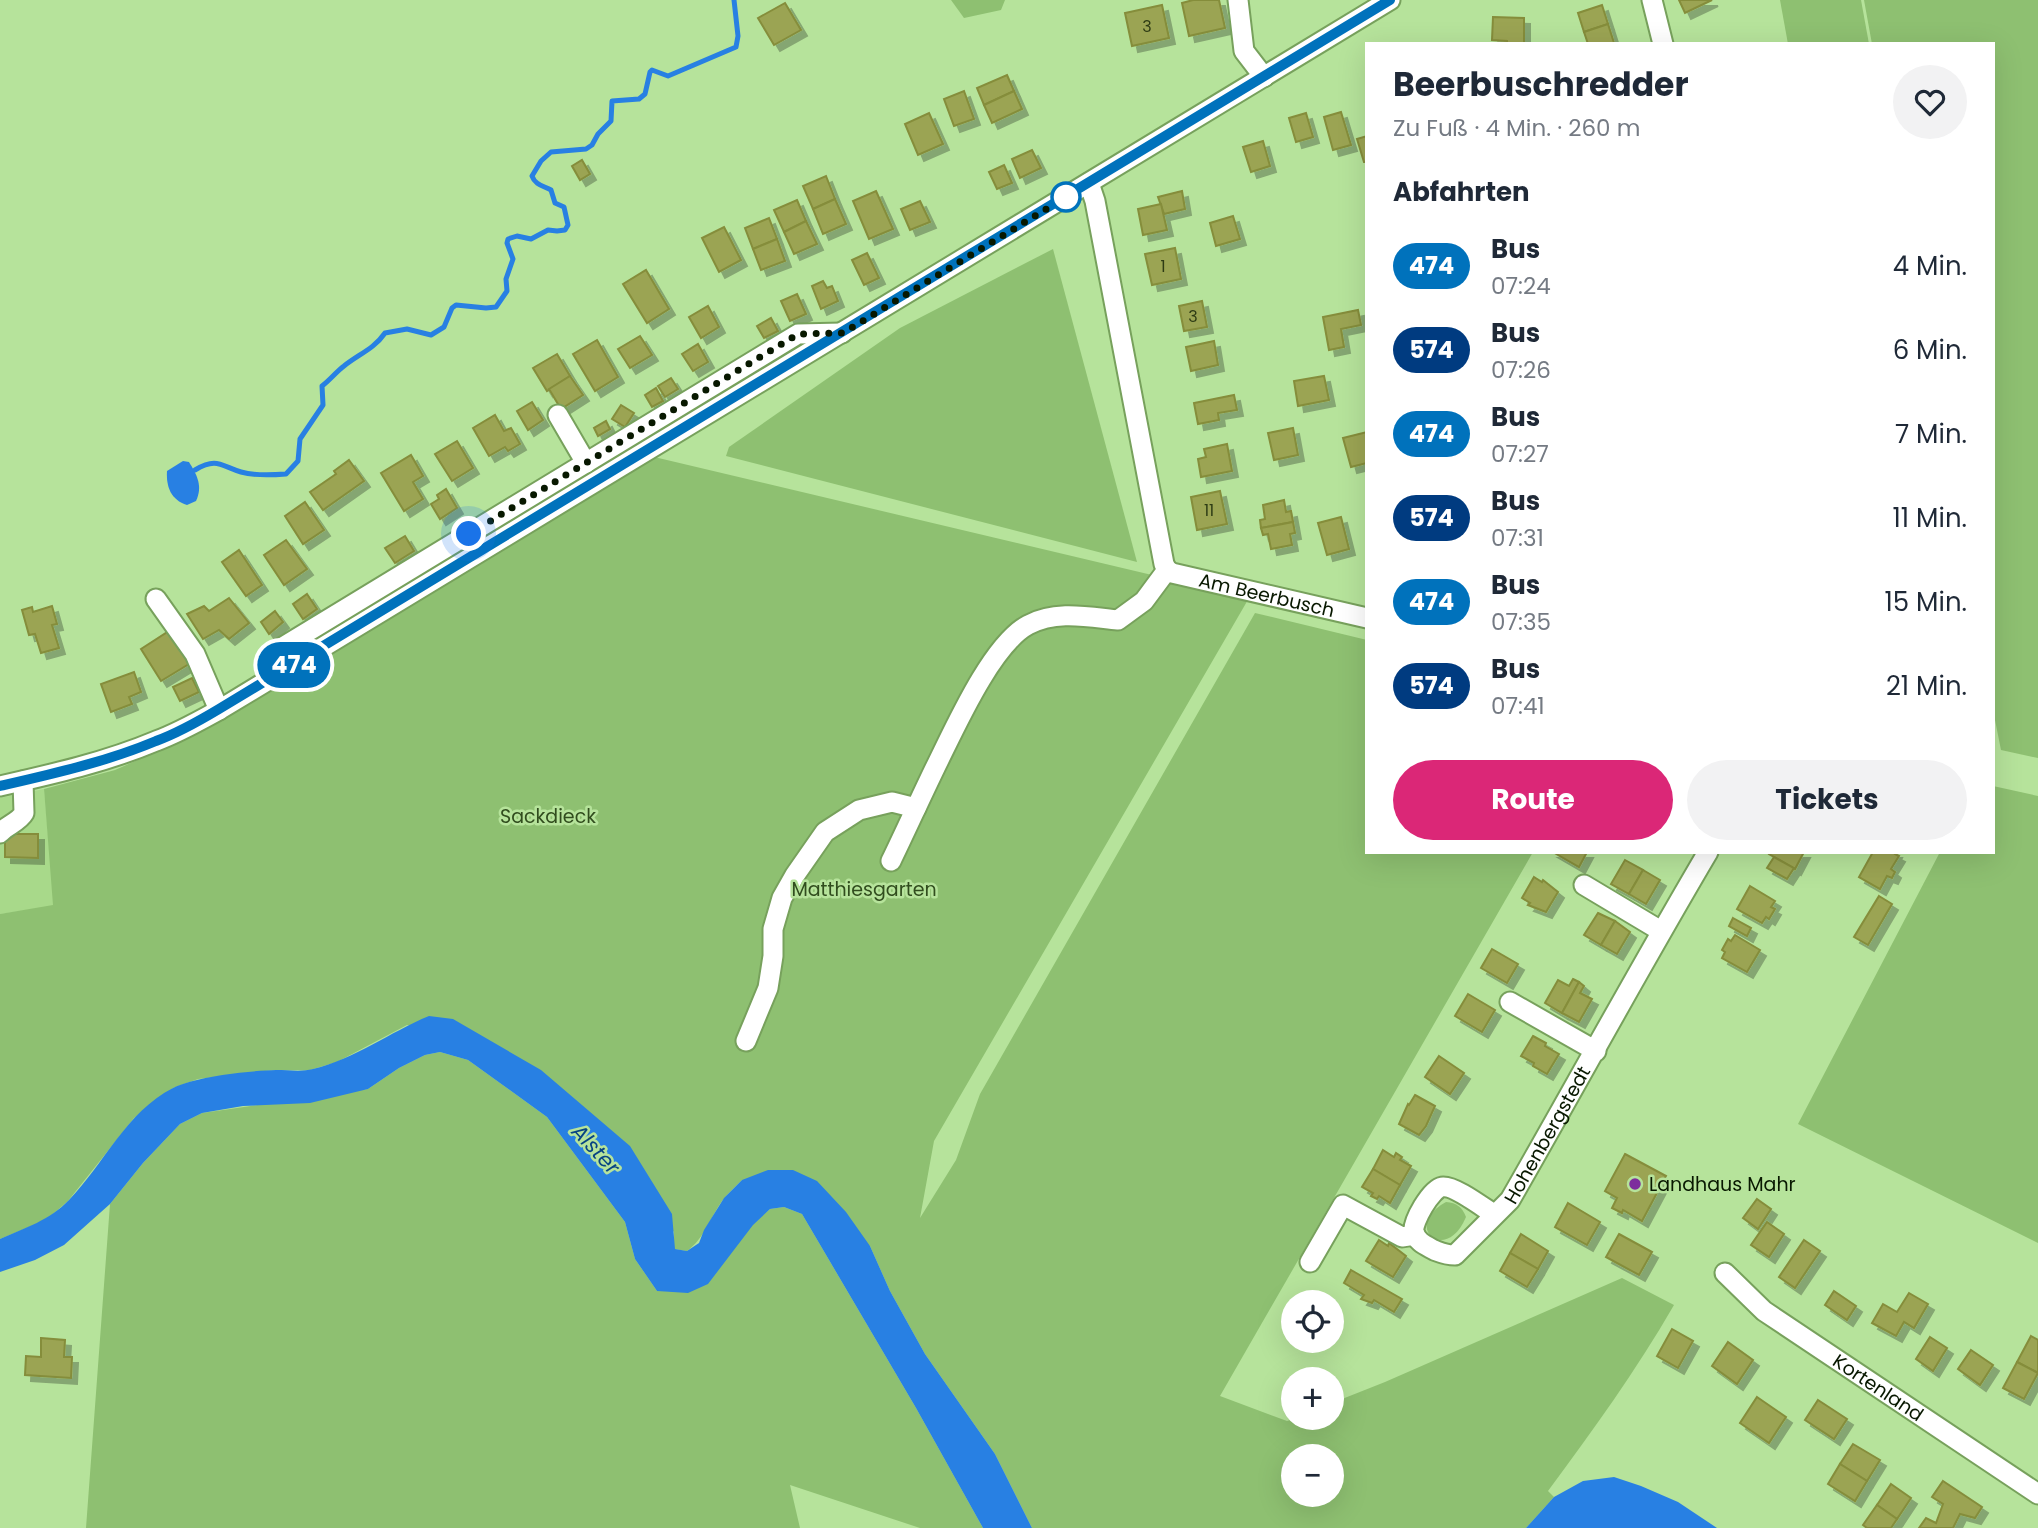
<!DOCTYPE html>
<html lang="de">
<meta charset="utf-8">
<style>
:root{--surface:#fff;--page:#f2f2f3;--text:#1f2937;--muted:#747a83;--accent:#db2777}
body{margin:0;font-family:Poppins,sans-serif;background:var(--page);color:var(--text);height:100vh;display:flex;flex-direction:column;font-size:26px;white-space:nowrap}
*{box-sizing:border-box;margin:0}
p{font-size:23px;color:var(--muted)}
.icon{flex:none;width:38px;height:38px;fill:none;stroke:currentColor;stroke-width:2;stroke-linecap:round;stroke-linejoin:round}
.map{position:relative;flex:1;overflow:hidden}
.drawer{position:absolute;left:1365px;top:42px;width:630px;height:812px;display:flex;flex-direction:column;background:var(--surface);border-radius:0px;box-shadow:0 7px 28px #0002}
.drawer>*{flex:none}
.badge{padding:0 14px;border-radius:23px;font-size:24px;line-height:46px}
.controls{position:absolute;left:1281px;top:1290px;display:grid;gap:14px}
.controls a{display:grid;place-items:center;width:63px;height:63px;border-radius:50%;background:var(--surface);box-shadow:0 7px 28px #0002;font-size:35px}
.you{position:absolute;width:35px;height:35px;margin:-18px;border:5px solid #fff;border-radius:50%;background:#1a73e8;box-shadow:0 0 0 10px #1a73e833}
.map>.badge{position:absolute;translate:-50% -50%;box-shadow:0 0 0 4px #fff}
h2{padding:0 28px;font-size:26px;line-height:63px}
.round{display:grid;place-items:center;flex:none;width:74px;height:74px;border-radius:37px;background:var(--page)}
.overview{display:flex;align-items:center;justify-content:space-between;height:119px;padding:0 28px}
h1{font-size:33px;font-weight:700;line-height:52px}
.action{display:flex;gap:14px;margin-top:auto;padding:14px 28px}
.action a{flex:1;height:80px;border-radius:42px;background:var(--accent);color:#fff;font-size:28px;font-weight:700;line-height:80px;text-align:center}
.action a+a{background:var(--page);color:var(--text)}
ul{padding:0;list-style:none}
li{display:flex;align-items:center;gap:21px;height:84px;padding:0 28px}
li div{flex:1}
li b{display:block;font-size:26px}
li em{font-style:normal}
li .badge{min-width:77px;font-weight:700;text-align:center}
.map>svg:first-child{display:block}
</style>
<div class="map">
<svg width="2038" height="1528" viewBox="0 0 2038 1528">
<defs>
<filter id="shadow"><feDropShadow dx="6" dy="6" stdDeviation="0" flood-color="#0004"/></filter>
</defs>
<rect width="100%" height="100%" fill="#b6e39b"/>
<path fill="#a8d98a" d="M44,789L54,906L0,914V798Z"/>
<g fill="#8ec071" fill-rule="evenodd">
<path d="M951,0H1005L1001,10L964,18Z"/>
<path d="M1780,0H1861L1869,44H1788Z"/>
<path d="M1864,0H2038V758L2001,750L1993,710V44H1872Z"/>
<path d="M1053,249L1137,562L726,456L729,447L900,328Z"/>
<path d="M650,456L1249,598L934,1141L920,1218L956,1160L980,1094L1255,613L1367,640V852H1533L1220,1396L1287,1421L1297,1418H1332V1403L1385,1382L1622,1278L1674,1305C1636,1371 1593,1430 1548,1491L1554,1497L1526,1528H1032L995,1454L925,1354L890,1291L870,1246L742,1180C736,1186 728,1193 722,1201C710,1218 704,1239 687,1251L674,1249V1232L541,1071L504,1050L407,1025L337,1062L310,1070H274L198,1079L173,1088L134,1118L68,1201L46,1220L0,1239V914L53,905L44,789L115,770L183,740L494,553ZM1293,1456H1332V1494H1293Z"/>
<path d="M1993,786L2038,796V1243L1798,1124L1940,852H1993Z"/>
<path d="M440,1052L468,1060L547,1117L625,1222L635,1259L657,1291L753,1224L770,1209L784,1207L802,1214L916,1408L983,1528H920L790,1485L800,1528H86L110,1204L143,1163L180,1124L202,1113L368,1089L399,1068L425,1055Z"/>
<path d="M1446,1202C1457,1203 1462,1207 1466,1217C1446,1265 1401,1227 1446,1202Z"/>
</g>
<g fill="#2880e3">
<path d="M183,461L189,462C197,475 203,486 196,501L187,505C171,500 166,487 167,471Z"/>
<path d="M429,1016L453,1019L541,1070L630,1146L672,1214L675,1249L687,1251L699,1243L704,1230L724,1198L742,1180L768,1170H793L817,1181L846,1212L870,1246L890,1291L925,1354L995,1454L1032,1528H983L916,1408L802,1214L784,1207L770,1209L753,1225L708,1284L688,1293L657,1291L635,1259L625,1222L547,1117L468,1060L440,1052L425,1055L399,1068L368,1089L310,1103L243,1106L202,1113L180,1124L143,1163L110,1204L64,1245L35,1260L0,1272V1239C25,1228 50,1220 69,1200C104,1164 126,1112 173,1088C197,1076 248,1071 276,1070C289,1070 302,1072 313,1069C355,1059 390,1032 429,1016Z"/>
<path d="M1614,1477L1641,1486L1678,1502L1717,1528H1526L1554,1497L1583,1481Z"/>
</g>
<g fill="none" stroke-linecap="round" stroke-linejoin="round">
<path stroke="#2880e3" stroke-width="5" d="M195,470C217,457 221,466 241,472C254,476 273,475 286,474L298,461L300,439L323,405L322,386C330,380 336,372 344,366C359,354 374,349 385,333L407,329L431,335L444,327L452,308L456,305L486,308L496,307L507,291L506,279L513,259L507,243L508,239L517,236L531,239L548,230L557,231L565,230L568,225L564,207L555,203L551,190C544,186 535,185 532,176L541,161L551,152L586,149L592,145L598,134L611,121L612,101L639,99L645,94L650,72L652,70L668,76L736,47L738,36L734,0"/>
</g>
<g fill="#9ba452" stroke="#858d3b" stroke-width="2" filter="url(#shadow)">
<path d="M1193,0H1219L1225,28L1189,36L1182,3Z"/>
<path d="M1679,0H1712L1685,13Z"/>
<path d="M785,3L801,30L774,45L758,18Z"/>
<path d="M1162,5L1169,38L1132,46L1125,13Z"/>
<path d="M1602,5L1608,24L1584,32L1578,13Z"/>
<path d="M1493,17L1524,18V44H1507V41L1492,40Z"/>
<path d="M1608,24L1614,43L1588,44L1584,32Z"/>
<path d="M1007,75L1014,91L984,105L977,88Z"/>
<path d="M964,91L974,119L954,126L944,99Z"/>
<path d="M1014,91L1022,109L992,123L984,105Z"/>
<path d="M1341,112L1351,145L1333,150L1324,117Z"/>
<path d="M929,113L943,144L918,155L905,124Z"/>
<path d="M1306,113L1313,137L1296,142L1289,118Z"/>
<path d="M1367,136V162H1364L1357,139Z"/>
<path d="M1263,141L1270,166L1251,172L1243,147Z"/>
<path d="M1032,150L1041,168L1020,178L1012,159Z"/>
<path d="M582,160L590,174L580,180L572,166Z"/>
<path d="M1004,165L1012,183L997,189L989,172Z"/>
<path d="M826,176L835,199L813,209L803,186Z"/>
<path d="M876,191L893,229L869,239L853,201Z"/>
<path d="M1182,191L1185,209L1164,214L1158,197Z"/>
<path d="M835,199L846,224L823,234L813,209Z"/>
<path d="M797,200L806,221L784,232L774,210Z"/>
<path d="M920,201L930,222L910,230L901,209Z"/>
<path d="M1161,204L1167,230L1143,235L1138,209Z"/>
<path d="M1233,216L1240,239L1216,246L1210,223Z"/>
<path d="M769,218L777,239L753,249L745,228Z"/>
<path d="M806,221L817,244L794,254L784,232Z"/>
<path d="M724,227L741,260L719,272L702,238Z"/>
<path d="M777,239L785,261L761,270L753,249Z"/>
<path d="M1175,248L1181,279L1152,285L1145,254Z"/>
<path d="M867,253L879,278L864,285L852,260Z"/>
<path d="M646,270L669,309L647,323L623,284Z"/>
<path d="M823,281L827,288L832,286L838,301L821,309L812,286Z"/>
<path d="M797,294L806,314L790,321L781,301Z"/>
<path d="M1202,301L1207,327L1184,331L1179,306Z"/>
<path d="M708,306L719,327L701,338L689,317Z"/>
<path d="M1358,310L1361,325L1341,329L1344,347L1329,350L1323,317Z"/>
<path d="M771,318L778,331L764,338L757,326Z"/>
<path d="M640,336L652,355L630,368L618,349Z"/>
<path d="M597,340L618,377L595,391L573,354Z"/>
<path d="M1214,341L1218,365L1191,371L1186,347Z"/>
<path d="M698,344L708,362L693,371L682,354Z"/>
<path d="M557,354L570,376L547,391L533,368Z"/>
<path d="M570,376L583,395L561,409L549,389Z"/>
<path d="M1324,376L1329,400L1298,406L1294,381Z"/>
<path d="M671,378L678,389L665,397L658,386Z"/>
<path d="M656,388L663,401L652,407L645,395Z"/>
<path d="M1234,395L1237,410L1218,413L1219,420L1198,424L1194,403Z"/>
<path d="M532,402L543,420L528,430L517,411Z"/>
<path d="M621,405L634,413L625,427L612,419Z"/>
<path d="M495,415L504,431L511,428L520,444L508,451L505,447L489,456L473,428Z"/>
<path d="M606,421L610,429L598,436L594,428Z"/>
<path d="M1293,428L1298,455L1274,460L1268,433Z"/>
<path d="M1367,432V463L1351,467L1343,438Z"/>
<path d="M457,441L473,468L452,481L435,454Z"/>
<path d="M1227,444L1232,471L1201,477L1198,459L1206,457L1204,449Z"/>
<path d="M411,455L423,476L413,482L423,499L404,511L381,473Z"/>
<path d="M349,460L364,481L323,510L310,492L336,474L334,471Z"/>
<path d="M446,489L457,508L440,519L431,504L439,499L437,495Z"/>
<path d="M1220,491L1227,524L1197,530L1191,497Z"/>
<path d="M1284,500L1286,512L1291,511L1293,522L1261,528L1260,520L1265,519L1263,505Z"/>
<path d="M305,502L324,530L303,544L285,516Z"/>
<path d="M1341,517L1349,549L1327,555L1318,523Z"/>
<path d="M1293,522L1295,533L1290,534L1292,545L1271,549L1268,534L1263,535L1261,528Z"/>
<path d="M405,536L414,551L395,563L385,548Z"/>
<path d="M286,540L307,569L284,585L264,555Z"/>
<path d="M239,550L262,585L246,596L222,562Z"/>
<path d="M307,594L317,609L303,619L293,604Z"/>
<path d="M229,598L249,623L229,639L219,630L203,639L187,614L204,606L209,611Z"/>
<path d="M52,606L57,624L52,625L59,648L41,653L35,634L29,635L22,610L32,607L33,612Z"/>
<path d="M275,611L283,622L269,634L261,622Z"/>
<path d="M169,631L189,664L161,681L141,649Z"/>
<path d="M134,672L141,692L129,697L132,704L111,712L101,684Z"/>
<path d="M192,678L199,692L180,701L173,687Z"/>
<path d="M5,834H38V858L5,857Z"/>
<path d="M1553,852H1587L1579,867Z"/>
<path d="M1770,852H1804L1795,869L1769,854Z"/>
<path d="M1873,852H1896L1895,854L1899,856L1891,869L1895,872L1892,878L1887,876L1880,889L1859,877Z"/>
<path d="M1774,857L1794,868L1787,879L1767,868Z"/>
<path d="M1625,860L1643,870L1629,894L1611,884Z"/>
<path d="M1643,870L1660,880L1646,904L1629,894Z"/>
<path d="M1534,877L1542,882L1543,880L1558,892L1546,912L1528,905L1530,903L1522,898Z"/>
<path d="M1750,886L1775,901L1771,907L1775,909L1769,919L1766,917L1762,923L1737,909Z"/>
<path d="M1879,896L1892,904L1868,945L1854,937Z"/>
<path d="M1598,913L1615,921L1601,945L1584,935Z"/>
<path d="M1733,918L1751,928L1747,936L1729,926Z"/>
<path d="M1615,921L1630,932L1617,954L1601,945Z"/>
<path d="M1735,935L1760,950L1747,972L1722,958L1725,952L1722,950L1728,939L1731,941Z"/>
<path d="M1492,949L1518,964L1507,983L1481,968Z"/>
<path d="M1573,979L1579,982L1562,1013L1545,1003L1558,980L1569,986Z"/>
<path d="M1579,982L1584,986L1580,993L1592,999L1579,1022L1562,1013Z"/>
<path d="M1468,994L1495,1010L1482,1032L1455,1016Z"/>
<path d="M1533,1036L1546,1043L1545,1046L1559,1054L1547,1074L1533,1066L1534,1063L1521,1056Z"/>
<path d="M1439,1056L1464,1073L1450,1094L1425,1077Z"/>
<path d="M1415,1095L1435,1106L1426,1126L1419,1135L1399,1124L1408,1104L1409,1105Z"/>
<path d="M1383,1150L1394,1157L1396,1153L1402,1157L1400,1160L1411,1166L1400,1185L1373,1169Z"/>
<path d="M1625,1154L1666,1176L1642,1221L1623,1210L1622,1213L1612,1208L1617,1198L1605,1191Z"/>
<path d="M1373,1169L1400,1185L1390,1203L1379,1196L1377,1199L1371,1196L1373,1193L1362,1187Z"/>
<path d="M1757,1199L1771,1209L1758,1229L1743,1218Z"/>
<path d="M1568,1203L1600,1222L1587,1245L1555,1227Z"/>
<path d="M1767,1222L1784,1234L1769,1257L1751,1245Z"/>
<path d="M1521,1234L1548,1251L1538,1269L1510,1253Z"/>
<path d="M1619,1234L1652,1252L1639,1275L1606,1257Z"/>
<path d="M1379,1240L1388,1246L1389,1243L1406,1256L1393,1277L1366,1261Z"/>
<path d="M1804,1240L1820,1251L1795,1288L1779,1277Z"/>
<path d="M1510,1253L1538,1269L1527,1287L1500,1271Z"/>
<path d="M1351,1270L1402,1299L1394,1312L1374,1300L1372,1303L1361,1299L1364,1295L1344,1283Z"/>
<path d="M1834,1291L1856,1306L1847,1320L1825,1305Z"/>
<path d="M1909,1293L1928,1304L1914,1328L1904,1322L1896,1336L1872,1323L1883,1304L1897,1312Z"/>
<path d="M1672,1329L1693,1341L1678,1368L1657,1356Z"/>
<path d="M2031,1336L2038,1340V1373L2017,1362Z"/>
<path d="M1930,1337L1947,1348L1933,1371L1916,1359Z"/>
<path d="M41,1338L65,1340L64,1357H72L71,1378L25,1375L26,1356L41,1357Z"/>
<path d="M1728,1342L1753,1360L1737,1384L1712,1366Z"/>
<path d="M1971,1350L1993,1365L1980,1385L1958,1369Z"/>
<path d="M2017,1362L2038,1373L2024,1399L2003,1388Z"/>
<path d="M1757,1397L1786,1417L1769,1443L1740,1423Z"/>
<path d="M1818,1400L1847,1419L1834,1439L1805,1420Z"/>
<path d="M1853,1444L1880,1460L1867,1481L1840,1464Z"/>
<path d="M1840,1464L1867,1481L1855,1501L1828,1484Z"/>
<path d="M1943,1481L1982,1507L1975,1518L1960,1514L1953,1528H1919L1926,1518L1936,1523L1943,1504L1932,1497Z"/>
<path d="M1891,1484L1911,1498L1897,1519L1877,1505Z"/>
<path d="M1877,1505L1897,1519L1891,1528H1867L1863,1525Z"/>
</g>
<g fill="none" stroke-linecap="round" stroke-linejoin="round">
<defs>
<g id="minor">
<path d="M1238,0L1244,51L1264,77"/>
<path d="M1652,0L1663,44"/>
<path d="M1089,183L1095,201L1164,564L1167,570"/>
<path d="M558,415L586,463"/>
<path id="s1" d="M1167,570L1172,573L1367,618"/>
<path d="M156,599L195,654L219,710"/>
<path d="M281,648L798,334L842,333"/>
<path d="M0,786C53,774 106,762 156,741C178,733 199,721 219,710L1390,0"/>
<path d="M0,833C7,825 19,822 24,813L23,781"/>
<path d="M891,861C906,830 920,799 935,768C954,730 991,645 1028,625C1056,610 1088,617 1118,620L1144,601L1167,570"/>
<path d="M1584,885L1661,931"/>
<path d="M1510,1002L1596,1051"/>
<path d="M746,1041L768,988L773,956V929L782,898L795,875L825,832L859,810L892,802L916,808"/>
<path id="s2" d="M1495,1215C1484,1208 1454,1185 1442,1187C1431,1189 1412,1222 1414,1232C1417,1242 1425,1245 1434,1250C1442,1253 1446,1255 1455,1255L1510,1200C1576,1085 1640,967 1708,852"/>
<path d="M1310,1262L1343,1205L1402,1237L1415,1235"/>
<path id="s3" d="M1725,1273L1764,1311L2038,1494"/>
</g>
</defs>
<use href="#minor" stroke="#77a15c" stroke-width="23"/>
<use href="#minor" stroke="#fff" stroke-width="19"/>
</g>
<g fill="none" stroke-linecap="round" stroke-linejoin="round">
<defs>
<path id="line" d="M0,786C52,774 106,762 156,741C178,733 199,721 219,709L1390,0"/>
</defs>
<use href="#line" stroke="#fff" stroke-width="16"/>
<use href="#line" stroke="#0072bc" stroke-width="10"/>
<path stroke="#081800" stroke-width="7" stroke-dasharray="0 12.6" d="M469,534L798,334L843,333L1066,197"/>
</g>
<circle fill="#fff" stroke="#0072bc" stroke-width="3.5" cx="1066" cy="197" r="14"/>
<circle fill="#7d2d9d" stroke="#b6e39b" stroke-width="2.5" cx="1635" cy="1184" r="7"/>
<g text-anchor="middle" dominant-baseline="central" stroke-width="5" stroke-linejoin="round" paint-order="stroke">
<g font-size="16" fill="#2d3b14">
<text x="1147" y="26">3</text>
<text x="1163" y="266">1</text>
<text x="1193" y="316">3</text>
<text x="1209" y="510">11</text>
</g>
<g font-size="19" fill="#081800" stroke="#b6e39b">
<text stroke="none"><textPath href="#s1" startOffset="103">Am Beerbusch</textPath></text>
<text stroke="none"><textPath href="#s2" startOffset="318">Hohenbergstedt</textPath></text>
<text stroke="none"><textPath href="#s3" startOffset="192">Kortenland</textPath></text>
</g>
<g font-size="19" fill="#314d1e" stroke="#b6e39b">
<text x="548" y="816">Sackdieck</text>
<text x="864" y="889">Matthiesgarten</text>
</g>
<g font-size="19" fill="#081800" stroke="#b6e39b" text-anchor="start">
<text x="1649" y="1184">Landhaus Mahr</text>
</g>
<g font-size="21" font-style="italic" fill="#074483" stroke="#b6e39b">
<text transform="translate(596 1149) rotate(47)">Alster</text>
</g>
</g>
</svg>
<div class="controls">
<a><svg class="icon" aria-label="locate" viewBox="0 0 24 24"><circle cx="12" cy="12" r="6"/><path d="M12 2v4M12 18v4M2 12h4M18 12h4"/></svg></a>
<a>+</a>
<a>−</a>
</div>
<div class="you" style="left:469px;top:534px"></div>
<b class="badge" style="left:294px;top:665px;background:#0072bc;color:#fff">474</b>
<section class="drawer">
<div class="overview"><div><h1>Beerbuschredder</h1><p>Zu Fuß · 4 Min. · 260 m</p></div><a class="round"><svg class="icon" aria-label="heart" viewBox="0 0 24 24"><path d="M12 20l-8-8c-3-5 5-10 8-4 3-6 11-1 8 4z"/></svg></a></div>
<h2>Abfahrten</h2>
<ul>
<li><span class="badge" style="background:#0072bc;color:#fff">474</span><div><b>Bus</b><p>07:24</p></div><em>4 Min.</em></li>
<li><span class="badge" style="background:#003b80;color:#fff">574</span><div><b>Bus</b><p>07:26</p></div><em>6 Min.</em></li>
<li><span class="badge" style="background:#0072bc;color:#fff">474</span><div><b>Bus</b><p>07:27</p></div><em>7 Min.</em></li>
<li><span class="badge" style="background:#003b80;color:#fff">574</span><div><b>Bus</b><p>07:31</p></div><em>11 Min.</em></li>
<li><span class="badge" style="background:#0072bc;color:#fff">474</span><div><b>Bus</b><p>07:35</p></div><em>15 Min.</em></li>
<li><span class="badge" style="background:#003b80;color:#fff">574</span><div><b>Bus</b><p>07:41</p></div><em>21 Min.</em></li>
</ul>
<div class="action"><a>Route</a><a>Tickets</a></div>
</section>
</div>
